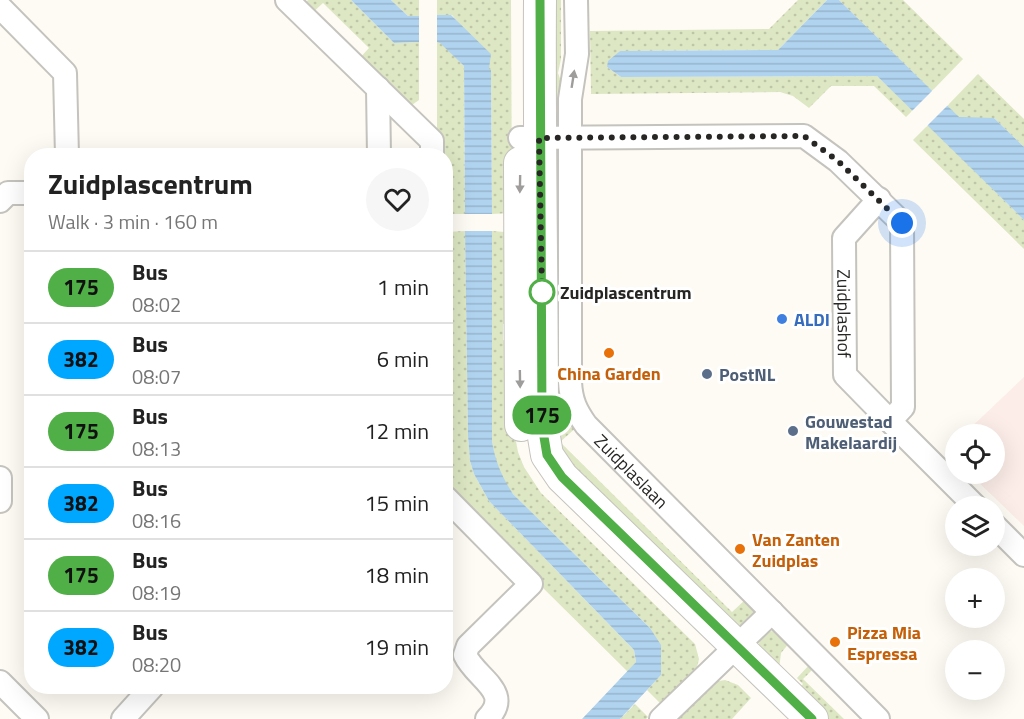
<!DOCTYPE html>
<meta charset="utf-8">
<style>
:root{--surface:#fff;--page:#f6f6f6;--text:#222;--muted:#767676;--line:#e0e0e0}
body{margin:0;font-family:"Titillium Web",sans-serif;background:var(--page);color:var(--text);height:100vh;display:flex;flex-direction:column;font-size:22px;white-space:nowrap}
*{box-sizing:border-box;margin:0}
p{font-size:20px;color:var(--muted)}
.icon{flex:none;width:33px;height:33px;fill:none;stroke:currentColor;stroke-width:2;stroke-linecap:round;stroke-linejoin:round}
.map{position:relative;flex:1;overflow:hidden}
.panel{position:absolute;left:24px;top:148px;width:429px;height:546px;display:flex;flex-direction:column;background:var(--surface);border-radius:24px;box-shadow:0 6px 24px #0002}
.panel>*{flex:none}
.badge{padding:0 12px;border-radius:20px;font-size:21px;line-height:39px}
.tools{position:absolute;left:945px;top:424px;display:grid;gap:12px}
.tools a{display:grid;place-items:center;width:60px;height:60px;border-radius:50%;background:var(--surface);box-shadow:0 6px 24px #0002;font-size:30px}
.you{position:absolute;width:30px;height:30px;margin:-15px;border:4px solid #fff;border-radius:50%;background:#1a73e8;box-shadow:0 0 0 9px #1a73e833}
.map>.badge{position:absolute;translate:-50% -50%;box-shadow:0 0 0 3px #fff}
.round{display:grid;place-items:center;flex:none;width:63px;height:63px;border-radius:32px;background:var(--page)}
.overview{display:flex;align-items:center;justify-content:space-between;height:102px;padding:0 24px}
h1{font-size:28px;font-weight:700;line-height:45px}
ul{padding:0;list-style:none}
li{display:flex;align-items:center;gap:18px;height:72px;padding:0 24px;border-top:2px solid var(--line)}
li div{flex:1}
li b{display:block;font-size:22px}
li em{font-style:normal}
li .badge{min-width:66px;font-weight:700;text-align:center}
.map>svg:first-child{display:block}
</style>
<div class="map">
<svg width="1024" height="719" viewBox="0 0 1024 719">
<defs>
<pattern id="grass-dots" width="8" height="8" patternUnits="userSpaceOnUse" patternTransform="scale(1.5)"><rect width="8" height="8" fill="#dde7c3"/><path d="M2 2h.1M6 6h.1" fill="none" stroke="#bec6a7" stroke-width="1.8" stroke-linecap="round"/></pattern>
<pattern id="water-rules" width="6" height="5" patternUnits="userSpaceOnUse" patternTransform="scale(1.5)"><rect width="6" height="5" fill="#b0d3ef"/><path d="M0 2.5h6" fill="none" stroke="#97b5cd"/></pattern>
</defs>
<rect width="100%" height="100%" fill="#fefbf4"/>
<path fill="#fcede8" d="M1024,377V526L970,474H994V435H963Z"/>
<g fill="url(#grass-dots)">
<path d="M308,0H351L394,43L419,42V100L406,109L357,61L369,48L323,3L310,15L302,7Z"/>
<path d="M391,0H419V16H408Z"/>
<path d="M437,0H511L512,213L492,214L491,70H489V62L452,15H437Z"/>
<path d="M546,0H561V59L558,73L562,84L561,124L554,123Z"/>
<path d="M798,0H827L778,50L620,51L607,67L621,77L877,76L913,110L906,117L874,86H831L809,108L793,96L780,92L591,94L590,31L769,29Z"/>
<path d="M839,0H903L963,59L932,91Z"/>
<path d="M437,42H440L464,66L465,214H446V156L437,155Z"/>
<path d="M978,74L1024,119V147L994,118H959L947,106Z"/>
<path d="M928,125L1024,220V249L913,140Z"/>
<path d="M465,231L468,436L470,461L474,474L489,501L634,650L636,662L628,672L540,585L451,493L446,482V464L452,457V413L446,408V396L451,390V327L446,323V294L450,289V254L446,249V232Z"/>
<path d="M492,231L505,232L506,324H503V340L506,341L515,436L518,452L524,467L541,493L695,644L699,659L697,667L661,704L647,690L661,675L650,628L513,494L502,478L494,456L492,441Z"/>
<path d="M552,250H562L578,426L560,442L732,612L746,599L755,612C754,622 744,626 736,625L560,458L553,361Z"/>
<path d="M774,631L790,642L781,653L779,669L758,647L760,640L766,632Z"/>
<path d="M811,663L815,667L803,679L844,719H821L795,693L803,684L797,678Z"/>
<path d="M725,680L738,685L751,698L732,719H676L713,682Z"/>
<path d="M635,704L648,717L646,719H620Z"/>
</g>
<g fill="url(#water-rules)">
<path d="M351,0H391L408,16H419V42L394,43Z"/>
<path d="M827,0H839L959,117L994,118L1024,147V220L877,76L621,77L607,67L608,61L620,51L778,50Z"/>
<path d="M437,15H451L491,54L489,69L491,70L492,214H465L464,66L440,43L437,42Z"/>
<path d="M465,231H492V441C495,461 502,477 513,494L650,628L661,645V675L620,719H582L636,662L634,650L489,501L474,474L470,461L468,436Z"/>
</g>
<path fill="#fefbf4" d="M934,89L949,104L926,127L911,112Z"/>
<g fill="none" stroke-linecap="round" stroke-linejoin="round">
<defs>
<g id="street">
<path d="M287,0L432,141V156"/>
<path id="s1" d="M576,0L577,54L570,99V382C571,401 576,411 586,425L878,719"/>
<path d="M0,7L65,73L67,156"/>
<path d="M378,88L379,156"/>
<path d="M520,138L804,136L838,161L902,223L903,407L890,421L976,507"/>
<path id="s2" d="M879,199L844,238L845,375L890,421"/>
<path d="M0,201L8,193H32"/>
<path d="M0,478V501"/>
<path d="M446,498L531,584L468,646L465,655C476,679 514,692 487,719"/>
<path d="M994,525L1024,555"/>
<path d="M0,682L37,719"/>
<path d="M123,719L152,687"/>
<path d="M661,719L772,612"/>
</g>
<g id="secondary">
<path d="M540,0C539,142 542,283 542,425L547,455L562,477L812,719"/>
<path d="M520,163L521,425"/>
</g>
</defs>
<use href="#street" stroke="#c5c3bd" stroke-width="26"/>
<use href="#secondary" stroke="#c5c3bd" stroke-width="34"/>
<use href="#street" stroke="#fff" stroke-width="22"/>
<use href="#secondary" stroke="#fff" stroke-width="32"/>
</g>
<defs><path id="oneway-solid" d="M-6-.8H1V-3.2L6.5 0L1 3.2V.8H-6Z" transform="scale(1.5)"/></defs>
<g fill="#9e9d9c">
<use href="#oneway-solid" transform="translate(573 79) rotate(-81)"/>
<use href="#oneway-solid" transform="translate(520 184) rotate(91)"/>
<use href="#oneway-solid" transform="translate(520 379) rotate(89)"/>
</g>
<g fill="none" stroke-linecap="round" stroke-linejoin="round">
<defs>
<path id="line" d="M540,0C540,142 542,283 542,425L547,455L562,477L812,719"/>
</defs>
<use href="#line" stroke="#fff" stroke-width="14"/>
<use href="#line" stroke="#50af46" stroke-width="9"/>
<path stroke="#272624" stroke-width="6" stroke-dasharray="0 10.8" d="M542,292L539,138L804,136L838,161L902,223"/>
</g>
<circle fill="#fff" stroke="#50af46" stroke-width="3" cx="542" cy="292" r="12"/>
<circle fill="#3f7fe0" stroke="#fff" stroke-width="2" cx="782" cy="319" r="6"/>
<g fill="#e8710a" stroke="#fff" stroke-width="2">
<circle cx="609" cy="353" r="6"/>
<circle cx="740" cy="549" r="6"/>
<circle cx="835" cy="642" r="6"/>
</g>
<g fill="#5c6f8a" stroke="#fff" stroke-width="2">
<circle cx="707" cy="374" r="6"/>
<circle cx="793" cy="431" r="6"/>
</g>
<g text-anchor="middle" dominant-baseline="central" stroke-width="6" stroke-linejoin="round" paint-order="stroke">
<g font-size="18" font-weight="bold" fill="#272624" stroke="#fff" text-anchor="start">
<text x="560" y="292">Zuidplascentrum</text>
</g>
<g font-size="18" fill="#272624" stroke="#fff">
<text stroke="none"><textPath href="#s2" startOffset="128">Zuidplashof</textPath></text>
<text stroke="none"><textPath href="#s1" startOffset="494">Zuidplaslaan</textPath></text>
</g>
<g font-size="18" font-weight="bold" fill="#366cbe" stroke="#fff" text-anchor="start">
<text x="794" y="319">ALDI</text>
</g>
<g font-size="18" font-weight="bold" fill="#c56008" stroke="#fff" text-anchor="start">
<text x="609" y="373" text-anchor="middle">China Garden</text>
<text x="752" y="539">Van Zanten<tspan x="752" dy="21">Zuidplas</tspan></text>
<text x="847" y="632">Pizza Mia<tspan x="847" dy="21">Espressa</tspan></text>
</g>
<g font-size="18" font-weight="bold" fill="#4e5e75" stroke="#fff" text-anchor="start">
<text x="719" y="374">PostNL</text>
<text x="805" y="421">Gouwestad<tspan x="805" dy="21">Makelaardij</tspan></text>
</g>
</g>
</svg>
<div class="tools">
<a><svg class="icon" aria-label="locate" viewBox="0 0 24 24"><circle cx="12" cy="12" r="6"/><path d="M12 2v4M12 18v4M2 12h4M18 12h4"/></svg></a>
<a><svg class="icon" aria-label="layers" viewBox="0 0 24 24"><path d="M12 4l9 5-9 5-9-5zM3 14l9 5 9-5"/></svg></a>
<a>+</a>
<a>−</a>
</div>
<div class="you" style="left:902px;top:223px"></div>
<b class="badge" style="left:542px;top:415px;background:#50af46;color:#111">175</b>
<section class="panel">
<div class="overview"><div><h1>Zuidplascentrum</h1><p>Walk · 3 min · 160 m</p></div><a class="round"><svg class="icon" aria-label="heart" viewBox="0 0 24 24"><path d="M12 20l-8-8c-3-5 5-10 8-4 3-6 11-1 8 4z"/></svg></a></div>
<ul>
<li><span class="badge" style="background:#50af46;color:#111">175</span><div><b>Bus</b><p>08:02</p></div><em>1 min</em></li>
<li><span class="badge" style="background:#00a7ff;color:#111">382</span><div><b>Bus</b><p>08:07</p></div><em>6 min</em></li>
<li><span class="badge" style="background:#50af46;color:#111">175</span><div><b>Bus</b><p>08:13</p></div><em>12 min</em></li>
<li><span class="badge" style="background:#00a7ff;color:#111">382</span><div><b>Bus</b><p>08:16</p></div><em>15 min</em></li>
<li><span class="badge" style="background:#50af46;color:#111">175</span><div><b>Bus</b><p>08:19</p></div><em>18 min</em></li>
<li><span class="badge" style="background:#00a7ff;color:#111">382</span><div><b>Bus</b><p>08:20</p></div><em>19 min</em></li>
</ul>
</section>
</div>
